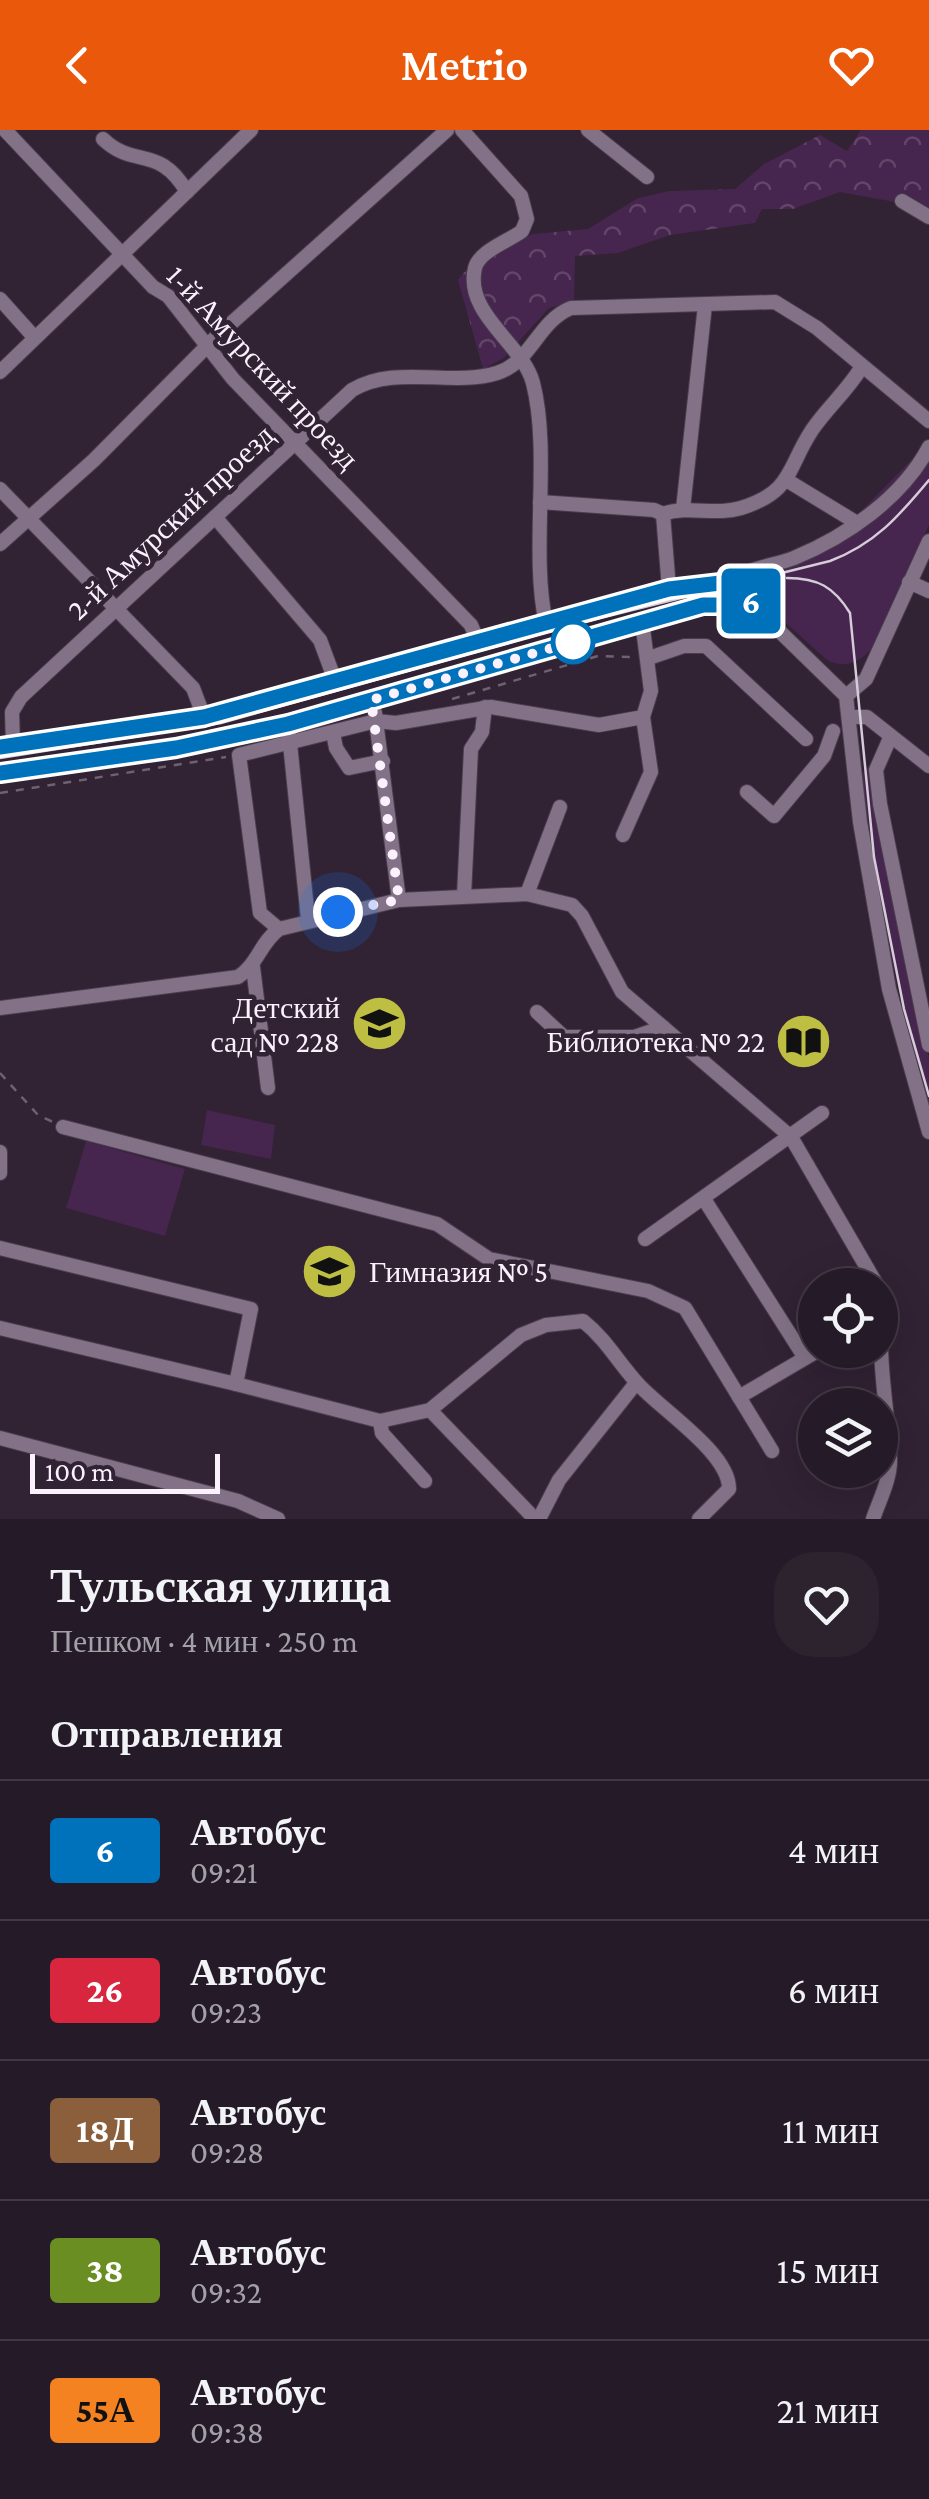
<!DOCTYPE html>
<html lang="ru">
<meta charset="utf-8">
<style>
:root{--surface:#251a27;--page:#2d232f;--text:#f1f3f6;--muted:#a3a1a7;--line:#423844;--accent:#ea580c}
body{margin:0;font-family:"Crimson Pro",serif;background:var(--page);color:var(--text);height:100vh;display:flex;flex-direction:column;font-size:38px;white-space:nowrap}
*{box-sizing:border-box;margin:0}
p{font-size:32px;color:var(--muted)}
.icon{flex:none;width:55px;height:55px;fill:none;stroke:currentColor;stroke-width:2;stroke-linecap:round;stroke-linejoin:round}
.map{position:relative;height:1389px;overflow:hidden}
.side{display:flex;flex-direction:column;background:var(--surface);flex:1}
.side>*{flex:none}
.badge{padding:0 20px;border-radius:8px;font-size:35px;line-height:65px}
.controls{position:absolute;left:798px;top:1138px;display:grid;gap:20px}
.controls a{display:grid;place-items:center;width:100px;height:100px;border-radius:50%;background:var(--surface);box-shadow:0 10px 40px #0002,0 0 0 2px var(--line);font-size:50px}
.scale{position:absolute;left:30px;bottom:25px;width:190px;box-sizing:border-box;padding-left:10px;border:5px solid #fbf1fd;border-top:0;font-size:28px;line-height:35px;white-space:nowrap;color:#fbf1fd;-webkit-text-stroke:8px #312234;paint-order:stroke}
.you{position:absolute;width:50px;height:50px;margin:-25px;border:8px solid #fff;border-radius:50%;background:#1a73e8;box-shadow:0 0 0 15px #1a73e833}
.map>.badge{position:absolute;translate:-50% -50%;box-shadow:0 0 0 5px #fff}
h2{padding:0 50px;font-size:38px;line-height:90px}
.round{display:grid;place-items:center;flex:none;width:105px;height:105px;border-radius:40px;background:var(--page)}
.headline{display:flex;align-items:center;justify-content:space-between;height:170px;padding:0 50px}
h1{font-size:48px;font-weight:600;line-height:75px}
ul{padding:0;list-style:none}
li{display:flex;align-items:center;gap:30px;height:140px;padding:0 50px;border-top:2px solid var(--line)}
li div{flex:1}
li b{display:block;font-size:38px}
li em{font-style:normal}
li .badge{min-width:110px;font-weight:700;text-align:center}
header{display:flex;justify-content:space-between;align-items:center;height:130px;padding:0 50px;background:var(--accent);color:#fff;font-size:45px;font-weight:600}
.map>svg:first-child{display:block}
</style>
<header><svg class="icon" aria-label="back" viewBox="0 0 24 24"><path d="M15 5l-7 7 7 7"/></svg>Metrio<svg class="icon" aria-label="heart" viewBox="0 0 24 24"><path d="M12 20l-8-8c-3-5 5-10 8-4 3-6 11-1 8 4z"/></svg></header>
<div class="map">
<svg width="929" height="1389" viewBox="0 0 929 1389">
<defs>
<pattern id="forest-crowns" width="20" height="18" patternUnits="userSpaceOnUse" patternTransform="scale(2.5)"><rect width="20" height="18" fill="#46254e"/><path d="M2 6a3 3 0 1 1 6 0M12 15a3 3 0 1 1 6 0" fill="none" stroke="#624568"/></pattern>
</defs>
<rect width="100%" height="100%" fill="#312234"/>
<g fill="#46254e">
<path d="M929,312V395L871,520C858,533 844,539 827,530L736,448L712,444L794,423L846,396Z"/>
<path d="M868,637L873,640L914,876L929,928V978C898,868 875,759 861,646Z"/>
<path d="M207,980L275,995L271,1029L201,1015Z"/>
<path d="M86,1011L185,1039L165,1106L66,1078Z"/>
</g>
<path fill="url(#forest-crowns)" d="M861,0H929V84L904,64L895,72L840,62L793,79H762L755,93L670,105L618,123L575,126L574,172L549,178L504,228L483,239L458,150L466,140L533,104L588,99L638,68L669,61L735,59L764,34L820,5L847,21Z"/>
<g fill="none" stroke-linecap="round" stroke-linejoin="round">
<defs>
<g id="minor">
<path d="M5,0L153,157L168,166L233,249L471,495L478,512"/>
<path d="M462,0L521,66L527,89L522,101C509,111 479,121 475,138C464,184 523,214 533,253C551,323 530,423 546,493"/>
<path d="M588,0L647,47"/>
<path d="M103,9C134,39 159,14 187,62"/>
<path d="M902,71L929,87"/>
<path d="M0,169L34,207"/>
<path d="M0,242L251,0"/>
<path d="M788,351L857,393"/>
<path d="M0,359L193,558L204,587"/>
<path d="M540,372L654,380L663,384"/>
<path d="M683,379L705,175"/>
<path d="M215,387L320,510L336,553"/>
<path d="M0,414L94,330L217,206L447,0"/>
<path d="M729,452C746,438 773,436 794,428C847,406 902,368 929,317"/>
<path d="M909,452L929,461"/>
<path d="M669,459L663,384C689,375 715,386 741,378C793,362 787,338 812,300C827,278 847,261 861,238"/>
<path d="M649,528L684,516H706L806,609"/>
<path d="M846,566L866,549L929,411"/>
<path d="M375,583L399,770"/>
<path d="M849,587H867L929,636"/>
<path d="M288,594L308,789"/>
<path d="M333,603L336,618L349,638L383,631"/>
<path d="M890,608L876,640L880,674L929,915"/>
<path d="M13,615L12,582L21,567L352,260C395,234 451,257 497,243C531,233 538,191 571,178L775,172L817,198L929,291"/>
<path d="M0,617L204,587L611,473L713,451L729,452L846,566L860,692L889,859L929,1002"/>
<path d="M0,643L175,618L288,594L703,475H754"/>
<path d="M747,662L774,686L824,626L833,601"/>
<path d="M623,705L651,642L643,587"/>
<path d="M527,764L560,677"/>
<path d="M464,766L471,619L482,602L485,577"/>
<path d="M279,799L260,783L239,625L376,591L396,593L491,577L599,595L643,587L651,561L642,491"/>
<path d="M253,837L268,958"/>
<path d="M0,878L238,847C258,834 260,813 279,799L399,770L527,764L572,775L582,786L622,862L791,1007L877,1155"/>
<path d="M537,882L564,907H634L663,897"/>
<path d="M63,997L437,1094L489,1129L648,1161L685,1178L772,1321"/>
<path d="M0,1022V1043"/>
<path d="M704,1069L805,1228"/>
<path d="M645,1109L822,983"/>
<path d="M0,1118L251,1179L236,1254L0,1198"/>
<path d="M236,1254L380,1291L430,1280L521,1205L546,1195L583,1191C607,1210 619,1234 639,1255C663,1281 730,1324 729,1359L699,1389"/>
<path d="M739,1267L819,1220"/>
<path d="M430,1280L535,1389"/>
<path d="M380,1291L382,1303L425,1351"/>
<path d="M0,1308L238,1371L278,1389"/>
<path d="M539,1389L559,1350L636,1253"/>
<path d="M873,1389C879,1371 891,1348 890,1329C890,1288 872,1209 887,1173L880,1160"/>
</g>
</defs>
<use href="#minor" stroke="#4a3e4d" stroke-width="16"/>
<g stroke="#6e6171" stroke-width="2.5" stroke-dasharray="8 8" stroke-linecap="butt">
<path d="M452,569L598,526L633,527"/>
<path d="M0,663L226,627"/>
<path d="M0,943L38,985L53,992"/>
</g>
<use href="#minor" stroke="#837287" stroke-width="14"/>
<g stroke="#d6cbd8" stroke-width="2.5">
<path d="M787,448C818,448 834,457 850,483L874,727L904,879L929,966"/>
<path d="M0,628L221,593L576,494L830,431C875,414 899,386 929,350"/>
</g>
</g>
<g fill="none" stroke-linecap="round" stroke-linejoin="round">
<defs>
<path id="line" d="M0,617L204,587L669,459L729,452L754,475H703L288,594L176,618L0,643"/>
</defs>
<use href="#line" stroke="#fff" stroke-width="22"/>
<use href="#line" stroke="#0072bc" stroke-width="15"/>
<path stroke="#fbf1fd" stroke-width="10" stroke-dasharray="0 18" d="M338,782L399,770L371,570L573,512"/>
</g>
<defs>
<symbol id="school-disc" viewBox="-11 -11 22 22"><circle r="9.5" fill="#bebf42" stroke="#312234"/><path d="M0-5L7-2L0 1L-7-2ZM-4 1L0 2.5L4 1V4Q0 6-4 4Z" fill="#111"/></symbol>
<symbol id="library-disc" viewBox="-11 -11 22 22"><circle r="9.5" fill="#bebf42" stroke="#312234"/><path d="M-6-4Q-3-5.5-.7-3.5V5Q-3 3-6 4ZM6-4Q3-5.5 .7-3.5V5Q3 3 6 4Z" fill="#111"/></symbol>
</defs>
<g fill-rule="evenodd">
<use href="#school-disc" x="348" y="862" width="63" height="63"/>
<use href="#library-disc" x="772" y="880" width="63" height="63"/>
<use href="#school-disc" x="298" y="1110" width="63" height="63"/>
</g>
<circle fill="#fff" stroke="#0072bc" stroke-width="5" cx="573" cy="512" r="20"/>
<g text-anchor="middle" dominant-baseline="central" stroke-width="9" stroke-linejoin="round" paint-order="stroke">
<g font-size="30" fill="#fbf1fd" stroke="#312234">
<text transform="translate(263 237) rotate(47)">1-й Амурский проезд</text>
<text transform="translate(170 392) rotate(-43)">2-й Амурский проезд</text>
</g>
<g font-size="30" fill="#fbf1fd" stroke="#312234" text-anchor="end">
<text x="340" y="877">Детский<tspan x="340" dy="34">сад № 228</tspan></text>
<text x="765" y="911">Библиотека № 22</text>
<text x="369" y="1141" text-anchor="start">Гимназия № 5</text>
</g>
</g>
</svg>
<div class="controls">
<a><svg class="icon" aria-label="locate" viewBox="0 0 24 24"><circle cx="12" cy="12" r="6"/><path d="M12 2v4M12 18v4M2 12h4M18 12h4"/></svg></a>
<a><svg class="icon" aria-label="layers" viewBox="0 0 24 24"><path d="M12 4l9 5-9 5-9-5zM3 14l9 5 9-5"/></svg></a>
</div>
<div class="scale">100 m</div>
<div class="you" style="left:338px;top:782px"></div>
<b class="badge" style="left:751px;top:471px;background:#0072bc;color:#fff">6</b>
</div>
<section class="side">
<div class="headline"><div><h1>Тульская улица</h1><p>Пешком · 4 мин · 250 m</p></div><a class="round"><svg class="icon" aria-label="heart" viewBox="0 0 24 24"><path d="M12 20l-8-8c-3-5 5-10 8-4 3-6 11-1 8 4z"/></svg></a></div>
<h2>Отправления</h2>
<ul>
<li><span class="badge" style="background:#0072bc;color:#fff">6</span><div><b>Автобус</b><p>09:21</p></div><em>4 мин</em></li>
<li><span class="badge" style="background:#d7263d;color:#fff">26</span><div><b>Автобус</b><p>09:23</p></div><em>6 мин</em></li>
<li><span class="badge" style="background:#8b5e3c;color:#fff">18Д</span><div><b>Автобус</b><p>09:28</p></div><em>11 мин</em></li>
<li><span class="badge" style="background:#6b8e23;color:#fff">38</span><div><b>Автобус</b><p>09:32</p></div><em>15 мин</em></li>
<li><span class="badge" style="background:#f58220;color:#111">55А</span><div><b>Автобус</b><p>09:38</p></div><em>21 мин</em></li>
</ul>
</section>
